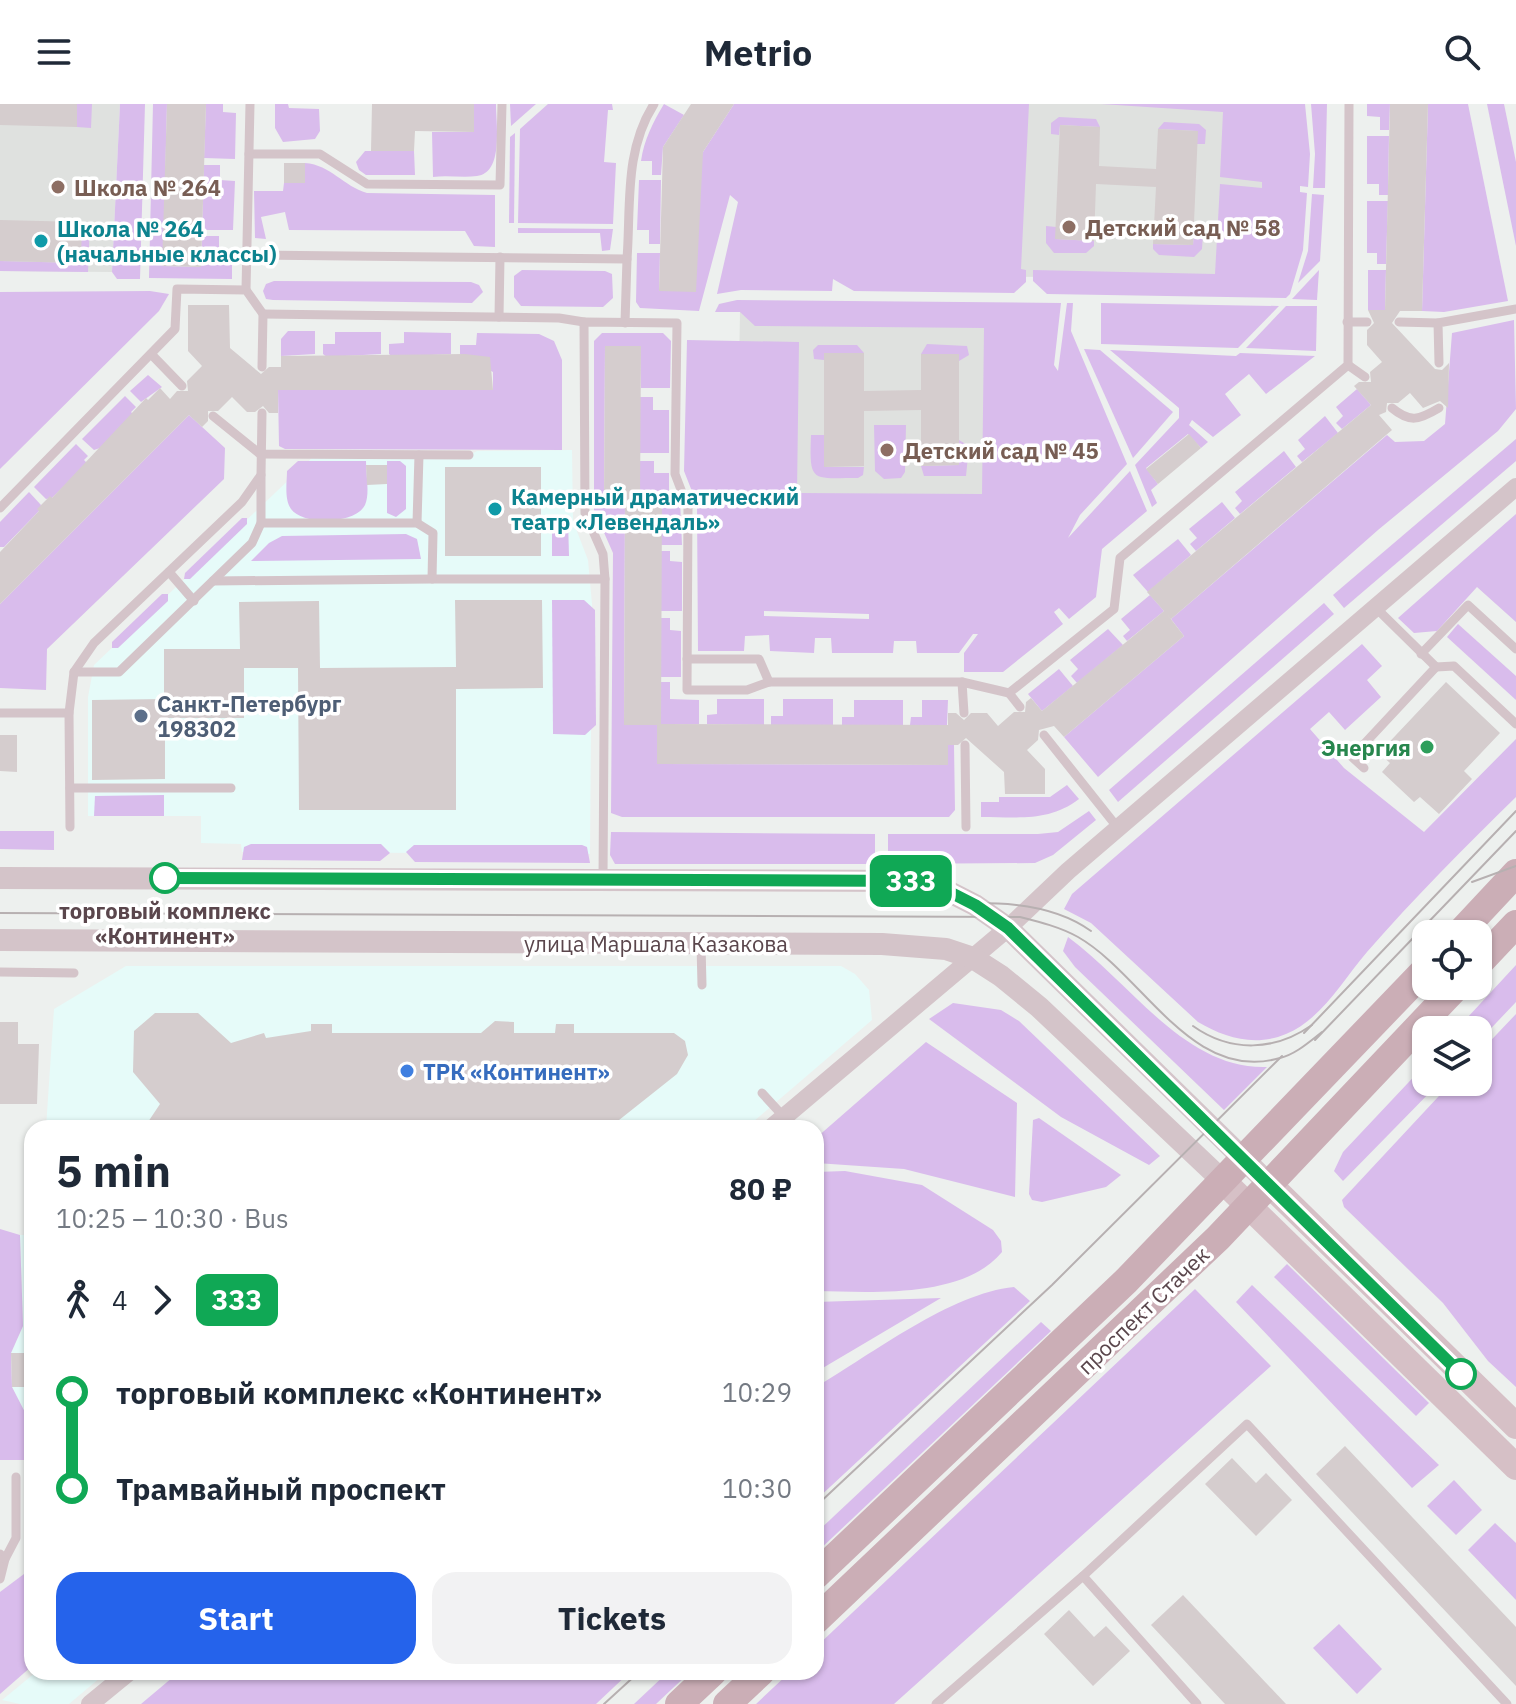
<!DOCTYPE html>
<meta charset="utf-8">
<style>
:root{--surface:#fff;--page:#f2f2f3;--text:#1f2937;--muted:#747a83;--accent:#2563eb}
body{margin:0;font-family:"IBM Plex Sans",sans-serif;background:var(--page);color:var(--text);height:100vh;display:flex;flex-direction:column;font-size:30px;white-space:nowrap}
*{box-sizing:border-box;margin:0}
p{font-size:26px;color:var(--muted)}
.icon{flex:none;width:44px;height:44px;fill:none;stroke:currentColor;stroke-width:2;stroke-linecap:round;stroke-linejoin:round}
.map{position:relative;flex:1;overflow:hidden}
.details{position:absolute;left:24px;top:1016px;width:800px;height:560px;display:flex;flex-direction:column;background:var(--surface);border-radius:24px;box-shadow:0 2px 6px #0004}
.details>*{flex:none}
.badge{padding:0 16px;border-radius:12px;font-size:28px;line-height:52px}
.tools{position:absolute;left:1412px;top:816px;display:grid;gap:16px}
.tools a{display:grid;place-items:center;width:80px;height:80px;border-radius:16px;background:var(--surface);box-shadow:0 2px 6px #0004;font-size:40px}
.map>.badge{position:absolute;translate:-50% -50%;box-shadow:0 0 0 4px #fff}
.legs{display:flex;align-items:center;gap:12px;height:88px;padding:0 32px;font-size:26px}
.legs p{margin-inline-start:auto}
.headline{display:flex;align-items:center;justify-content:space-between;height:136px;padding:0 32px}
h1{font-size:44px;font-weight:800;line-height:60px}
.button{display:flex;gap:16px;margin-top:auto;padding:16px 32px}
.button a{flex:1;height:92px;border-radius:24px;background:var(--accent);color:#fff;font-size:32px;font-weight:800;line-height:92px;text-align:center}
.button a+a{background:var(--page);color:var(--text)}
ul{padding:0 32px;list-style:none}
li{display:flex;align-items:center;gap:28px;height:96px;font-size:30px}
li i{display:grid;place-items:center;width:12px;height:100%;margin:0 10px;background:currentColor}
li i::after{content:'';width:20px;height:20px;margin:-10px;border:6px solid;border-radius:50%;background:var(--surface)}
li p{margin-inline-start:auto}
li:first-child i{background:linear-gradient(#0000 50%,currentColor 0)}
li:last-child i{background:linear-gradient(currentColor 50%,#0000 0)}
header{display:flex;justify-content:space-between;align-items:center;height:104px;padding:0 32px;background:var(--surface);font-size:36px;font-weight:800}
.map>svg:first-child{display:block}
</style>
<header><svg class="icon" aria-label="menu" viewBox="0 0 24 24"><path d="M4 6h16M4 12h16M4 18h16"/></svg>Metrio<svg class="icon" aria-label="search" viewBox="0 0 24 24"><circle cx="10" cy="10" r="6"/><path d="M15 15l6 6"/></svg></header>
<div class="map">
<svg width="1516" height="1600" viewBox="0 0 1516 1600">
<rect width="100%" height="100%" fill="#edf0ee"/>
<g fill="#e6fbf9">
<path d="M572,346L573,417L588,456L592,500L590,750L242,748L241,740L201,739V712H88V593L94,561L316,350L470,351L477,347Z"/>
<path d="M126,862H841L855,870L869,886L872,916L746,1024H46L54,905Z"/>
<path d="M20,1131H32V1322L12,1283L11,1249L23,1222Z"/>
<path d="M36,1568H107L69,1600H20L2,1596Z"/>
</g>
<g fill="#dfe1df">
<path d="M0,0H120L112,168L0,167Z"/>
<path d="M859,0H1288L1276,183L1054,173L856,172Z"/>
<path d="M740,208L1053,209L1025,454L735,502Z"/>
</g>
<g fill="#d9bcec" fill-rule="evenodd">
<path d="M77,0H92L91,24L77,23Z"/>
<path d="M120,0H145L140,175H117L112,168Z"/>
<path d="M153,0H167L163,162L201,163L202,132H219V150H232V175L149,174Z"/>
<path d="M206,0H223V8L236,9L235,55L204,54Z"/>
<path d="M275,0H288L289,4L319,5L320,27L315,35L283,38L275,24Z"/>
<path d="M474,0H496C496,20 504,69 477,72C463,74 447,71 433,73L432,28H474Z"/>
<path d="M510,0H536L511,22Z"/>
<path d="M548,0H612L613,6H608L604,58L616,59L613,120L518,119L520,25Z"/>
<path d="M664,0L684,11L663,43L661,71H652V57H641C644,36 653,18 664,0Z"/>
<path d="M734,0H1029L1021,165L1026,166V178L1014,189L854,187L833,175L832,187L741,186L717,190L738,98L730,91L699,207L640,204L636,198L637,149H660L659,187L703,48Z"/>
<path d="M1101,0H1305L1310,50L1308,83L1300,82V88L1307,89L1303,146L1290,190L1286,194L1047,190L1033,177V166L1215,170L1220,80L1262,84V78L1220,73L1223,8Z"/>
<path d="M1311,0H1327L1325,84H1313L1315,50Z"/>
<path d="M1367,0H1390L1389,26H1380V13L1367,12Z"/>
<path d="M1428,0H1468L1508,197L1444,208L1422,207Z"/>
<path d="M1487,0H1504L1516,58V142Z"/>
<path d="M1059,13L1096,15L1100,23L1060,21L1059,31L1051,30V19Z"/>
<path d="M1164,18L1199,20L1206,26L1205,40H1197V27L1158,25Z"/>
<path d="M515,29L514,119H509L510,33Z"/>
<path d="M1367,32H1389L1388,91H1379V80H1367Z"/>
<path d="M365,47H414L415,71H366L359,66L356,58Z"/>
<path d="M305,59C331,61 343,82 367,89L495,91V143L474,142L465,127L289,126L285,108L261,113L266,135L255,134L254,87H283L284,79H305Z"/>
<path d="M204,61H220V76L235,77L233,126H202Z"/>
<path d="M639,76H661L660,140H649V126H637Z"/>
<path d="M1312,90L1324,91L1320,157L1298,179L1308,147Z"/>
<path d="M1367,97H1388L1386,160H1377V149H1367Z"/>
<path d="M82,118H90L88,168L0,167V157L80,159Z"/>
<path d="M1046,122L1056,123V135L1094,137V142L1086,149H1054L1046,139Z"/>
<path d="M518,124L613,125L610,146L602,147L600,129H518Z"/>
<path d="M1194,128L1203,129L1202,145L1194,153L1159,151L1153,145V140L1193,141Z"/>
<path d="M522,166L605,167L612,170L613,194L603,203L521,202L514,193V172Z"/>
<path d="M1319,166L1317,196L1292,195Z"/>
<path d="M1368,166H1386L1385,206H1368Z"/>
<path d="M274,177L471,178L479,181L483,188L472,199L273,196L266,195L263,187L266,180Z"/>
<path d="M150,187L169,190L159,207L0,365V188Z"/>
<path d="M737,196L1061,199L1054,261L1058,267L1067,199H1073L1071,227L1127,360L1080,411L1068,434L1130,367L1147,407L1102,445L1096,493L1069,515L1059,504L1054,508L1063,520L1003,568H964V549L978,530H973L959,549H917L916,537H894L893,549H832L831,534H815L814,549L770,547L769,531L745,532L744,547H698L697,400L684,367L687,236L799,238L797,389L982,390L984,224L755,222L740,208H715L719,200ZM764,507L869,510V515L764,512Z"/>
<path d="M1101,199L1279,202L1238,244L1101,240Z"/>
<path d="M1286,202H1317L1316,247L1246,244Z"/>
<path d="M1514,216L1516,305L1498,327L1378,426L1098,673L1064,633L1184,532L1171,515L1387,331L1395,338L1424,337L1445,320L1452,229Z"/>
<path d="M288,227H315V250L281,252V235Z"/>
<path d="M335,228H381V250L327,253L323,250V240H335Z"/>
<path d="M404,228L451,229V250L393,253L389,250V240L404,239Z"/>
<path d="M477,229L539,230L554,237L562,256V346L285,345L279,342L278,286H493V268L460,250V241H476Z"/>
<path d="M602,229H663L671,237L670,284H641L640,242H605L604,396H625L624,621H657L658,660L947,661V641H954L955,706L949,713H622L611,709L613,449L594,406V237Z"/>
<path d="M927,240L967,242L969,251L959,257V250H921Z"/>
<path d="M818,241H857L864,249H824V256L814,255L813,246Z"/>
<path d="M1084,245L1100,246L1173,308L1133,354Z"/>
<path d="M1110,246L1236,252L1240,249L1315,252L1266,290L1249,270L1225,290L1241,311L1213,333L1192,316L1189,321L1208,338L1201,344L1188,330L1146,364L1158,380L1151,386L1157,399L1152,403L1135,361L1179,314V304Z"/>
<path d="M148,271L162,283L141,298L130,287Z"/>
<path d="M1357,285L1371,301L1342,325L1336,319L1343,312L1336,303Z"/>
<path d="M125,292L136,303L131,308L134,311L100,344L94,346L82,335Z"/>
<path d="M640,293H653V306H669V349H640Z"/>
<path d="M189,311L225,344L224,375L47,545L46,586L0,584V500Z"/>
<path d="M1325,312L1338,329L1302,358L1297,352L1305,345L1298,336Z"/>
<path d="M874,321H906L905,368L901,374L884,375L875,367Z"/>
<path d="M811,331H824L825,363H864L863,371L858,374C812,374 809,380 811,331Z"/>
<path d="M1516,335V357L1344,504L1333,491Z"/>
<path d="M959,336L969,342L966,372H924L921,362L959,361Z"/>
<path d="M76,340L88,352L84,356L87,359L52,394L46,395L34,383Z"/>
<path d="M1284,347L1296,363L1240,410L1235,404L1242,397L1235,388Z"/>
<path d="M298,357H366C366,370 370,390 365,401C356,420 303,422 291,405C284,395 287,378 287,367Z"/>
<path d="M387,357H400L406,362V405L396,413L387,409Z"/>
<path d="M640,357H654V369H669V397L680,396L682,441H661L640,396Z"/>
<path d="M29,388L41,401L39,407L4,443H0V418Z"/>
<path d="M1222,398L1235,414L1196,447L1190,440L1197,434L1189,425Z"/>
<path d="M1516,410V518L1477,483L1437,527L1414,529L1398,514Z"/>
<path d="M552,412L568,416L569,452H552Z"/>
<path d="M242,414H247V420L190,475H184L185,469Z"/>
<path d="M406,430L417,435L421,455L251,457L269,439L282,432Z"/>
<path d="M1178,435L1191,451L1148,488L1133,471Z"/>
<path d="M661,447H670V457L682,458V507H661Z"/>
<path d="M162,490H168V497L118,544H112V538Z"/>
<path d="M1150,491L1164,507L1127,537L1123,532L1130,526L1121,515Z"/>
<path d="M552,496H584L595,506L596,621L585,631L553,630Z"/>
<path d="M1324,499L1334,510L1118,698L1109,686Z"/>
<path d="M661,514H670V526L681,527V573H661Z"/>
<path d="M1458,520L1516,572V596L1447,533Z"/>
<path d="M1108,525L1123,541L1077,579L1071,572L1078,565L1070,556Z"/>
<path d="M1362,540L1382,562L1367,576L1381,593L1345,626L1329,608L1310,625L1344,664L1424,728L1516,635V693C1465,743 1414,794 1367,848C1342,877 1322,915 1286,930C1255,943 1225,934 1198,918L1091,819L1064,805L1072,790Z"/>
<path d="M1059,565L1073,582L1042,607L1028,590Z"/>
<path d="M661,578H670V595L699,596V620H661Z"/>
<path d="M717,595H764V621L707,620V611L717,610Z"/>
<path d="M783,595H833V621H771V612H783Z"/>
<path d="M854,596H903V621H842V613H854Z"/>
<path d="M922,596H948L947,621H910L911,613H922Z"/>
<path d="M1067,681L1079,695C1049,718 1018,713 981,713V698H999V693H1050Z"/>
<path d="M164,691V712H94L95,692Z"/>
<path d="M1089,707L1096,716L1053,751L1035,759L888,760V730H1038L1058,728Z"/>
<path d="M0,727H54V746L0,745Z"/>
<path d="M611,728L875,730V760H615L610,751Z"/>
<path d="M251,740H381L390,749L380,757L242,756L244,743Z"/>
<path d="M414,741H582L587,743L590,759L415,758L406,748Z"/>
<path d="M1068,833C1130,878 1185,966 1267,963L1224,1006L1075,863L1063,847Z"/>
<path d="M1516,861V898L1478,938V926H1456Z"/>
<path d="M953,899L1001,906L1019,917L1160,1052L1149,1061L1061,1013L929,915Z"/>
<path d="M1516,910V1283L1488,1257L1443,1199L1344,1103L1342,1096L1452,978H1478V950Z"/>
<path d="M926,938L1017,999L1015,1093L904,1065L816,1059V1034Z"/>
<path d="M1423,963L1426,978H1440L1343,1077L1334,1067L1343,1048Z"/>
<path d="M1039,1014L1121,1071L1106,1083L1042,1098L1032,1096L1029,1090L1033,1016Z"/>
<path d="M845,1067L922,1081L993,1126L1001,1137L1002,1148C964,1195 871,1188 816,1187V1068Z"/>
<path d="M0,1125L20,1131L23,1222L11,1249L12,1283L32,1322V1356H0Z"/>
<path d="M1287,1160L1429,1299L1416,1312L1274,1173Z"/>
<path d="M1252,1181L1439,1361L1412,1384L1236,1198Z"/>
<path d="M1014,1183L1030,1197L816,1396V1283C872,1250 951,1189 1014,1183Z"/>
<path d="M1195,1185L1271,1262L894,1600H756L790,1568H816V1543Z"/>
<path d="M941,1194L816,1268V1198Z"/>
<path d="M1041,1218L1051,1227L816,1449V1429Z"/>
<path d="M1454,1376L1482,1406L1456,1431L1427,1402Z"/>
<path d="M1495,1419L1516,1439V1496L1468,1446Z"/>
<path d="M32,1464V1562L0,1590V1488Z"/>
<path d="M1339,1520L1382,1565L1357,1590L1313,1544Z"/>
<path d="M179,1568H630L596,1600H141Z"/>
<path d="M668,1568H690L656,1600H634Z"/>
</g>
<g fill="#d5cdce">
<path d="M0,0H77V23L0,21Z"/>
<path d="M167,0H206L201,163L162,162Z"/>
<path d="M372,0H474V28L415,27L414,47H371Z"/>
<path d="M691,0H734L703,48L696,188L659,187L663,43Z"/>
<path d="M1390,0H1428L1422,207H1400L1392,219L1435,265L1442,266L1449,259L1448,304L1440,297L1423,304L1410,289L1398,299H1387L1386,308L1379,311L1392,326L1171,515L1167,510L1184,532L1064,633L1054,622L1039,626L1038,636L1027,646L1045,665V690H1005L1004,668L966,634L958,641H948V661L657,660V621H624L625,396H604L605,242H641L640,396H662L661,620L948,621V609H956L964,616L971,609H987L998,622L1014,608H1025L1026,598L1031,594L1042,607L1164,507L1147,488L1371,301L1354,282L1359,278H1371L1370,268L1382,258L1367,241V226L1374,219L1368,206H1395H1385Z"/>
<path d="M1060,21L1100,23L1099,62L1156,65L1158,25L1198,27L1193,141L1153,140L1156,83L1096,80L1094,137L1055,135Z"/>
<rect x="284" y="59" width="21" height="20"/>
<path d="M0,116L82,118L81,159L0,157Z"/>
<path d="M188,201H229L230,244L261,270L269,263H281V252L465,250L490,253L493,286H278V309H269L263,302L255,308H247L232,293L218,307H208V317L202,323L189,311L0,500V448L39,407L37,405L50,392L52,394L146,294L148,296L160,284L170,295L177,287H188L187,277L202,262L188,247Z"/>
<path d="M824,249H864V287L921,286V250H959V361L921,362V306L864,307V362L824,363Z"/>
<path d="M1189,330L1201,344L1158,380L1146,365Z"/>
<path d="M366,361H387V380L367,381Z"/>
<rect x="445" y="363" width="96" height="89"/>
<path d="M455,496H542L543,584L456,585V706H299L298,564H244V614H165V675L92,676V596L164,595V545H240L239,498L319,497L320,564L456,563Z"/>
<path d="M1446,578L1500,629L1464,667L1472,675L1439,710L1420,693L1414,698L1382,668L1390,659L1379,649Z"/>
<path d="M0,631H17V668L0,667Z"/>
<path d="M155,909H198L231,939L264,929L266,934L311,927V920H332V929H481L495,917L514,918V929H555L556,920H574V929H674L685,937L688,951L677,970L609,1024H144L160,1000L133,968L134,927Z"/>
<path d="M0,918H18V940H39L37,1000H0Z"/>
<path d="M11,1249H32V1283H12Z"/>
<path d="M1345,1342L1516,1523V1582L1316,1370Z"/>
<path d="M1232,1354L1256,1379L1266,1369L1292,1396L1256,1432L1205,1380Z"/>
<path d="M1183,1491L1286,1600H1225L1151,1521Z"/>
<path d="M1069,1506L1094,1533L1106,1522L1130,1547L1093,1582L1044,1530Z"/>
</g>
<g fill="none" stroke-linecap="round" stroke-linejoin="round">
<g stroke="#d4c4c9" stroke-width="9">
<path d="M249,50H320L367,80L500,81L502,0"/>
<path d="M247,151L627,155C631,102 624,47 654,0"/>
<path d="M246,186L250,0"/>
<path d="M263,210L559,214L584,218"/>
<path d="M499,213L500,153"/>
<path d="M1347,218H1367"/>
<path d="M1399,218L1438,219"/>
<path d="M625,219L627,155"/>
<path d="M151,250L182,282"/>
<path d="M1439,259L1438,219L1516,205"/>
<path d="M1348,261L1365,273"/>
<path d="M1392,304C1410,319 1419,316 1439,304"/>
<path d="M213,312L260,350L469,351"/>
<path d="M0,404L175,225L177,185L246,186L263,210L262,263"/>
<path d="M261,419H417L433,429L432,475H605"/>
<path d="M417,419L419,351"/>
<path d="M169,468L194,497"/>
<path d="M213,477L432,475"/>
<path d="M1421,550L1468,501L1516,545"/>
<path d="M687,555H759L769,578"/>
<path d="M1436,563L1454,562L1516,620"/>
<path d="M74,568H119L252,439L261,419V371"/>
<path d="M962,578L964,609"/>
<path d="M1009,589L1020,603"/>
<path d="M0,609H69"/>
<path d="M1044,631L1118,724"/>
<path d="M965,641L966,723"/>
<path d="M1364,664L1352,653L1436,563L1375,503"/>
<path d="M70,684H231"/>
<path d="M70,723L69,609L74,568L94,539L242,398L261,371L262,309"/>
<path d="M603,776L605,475L603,450L585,409L584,218L677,219L675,370L688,404L687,586H747L769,578H962L1009,589L1114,505L1120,454L1348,261L1349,0"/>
<path d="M701,841L702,881"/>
<path d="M0,868L74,869"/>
<path d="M762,989L784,1013"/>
<path d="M0,1450L5,1455L0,1475"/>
<path d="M5,1455L16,1434V1373"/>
<path d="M1083,1472L1197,1600"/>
<path d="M936,1600L1083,1472L1247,1320L1507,1600"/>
</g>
<g stroke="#d4c4c9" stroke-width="18">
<path d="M771,1024L1008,824L1068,767L1516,383"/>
<path d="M90,1600L129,1568"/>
</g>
<g stroke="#d4c4c9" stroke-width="22">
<path d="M0,774L928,777L975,801L1008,824L1270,1081"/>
<path d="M0,836L882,840L946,845L973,854L1001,872L1039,903L1224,1078"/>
</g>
<g stroke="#d6c0c6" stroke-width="26">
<path d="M1224,1078L1516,1363"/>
<path d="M1270,1081L1516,1322"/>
</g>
<g stroke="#cbaeb6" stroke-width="28">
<path d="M1459,830L1516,769"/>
<path d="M1478,860L1516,820"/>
<path d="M816,1471L1126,1177L1426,865"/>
<path d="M816,1516L1218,1134L1457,882"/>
<path d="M679,1600L713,1568"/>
<path d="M727,1600L761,1568"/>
</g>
<g stroke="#b7b0b1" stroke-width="2">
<path d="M1472,778L1516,762"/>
<path d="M896,801C958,801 1037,788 1091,827"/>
<path d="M0,809L1020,813C1040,818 1060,823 1078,833C1143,870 1192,980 1280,954C1296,950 1309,938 1322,928"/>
<path d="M1193,922C1231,949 1275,947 1312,921"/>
<path d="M1304,929L1516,707"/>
<path d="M1315,936L1516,727"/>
<path d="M816,1402L1052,1181L1282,952"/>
<path d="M604,1600L639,1568"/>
</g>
</g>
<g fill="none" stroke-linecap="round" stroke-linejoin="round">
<defs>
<path id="line-1" d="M165,774L928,777L975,801L1008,824L1461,1270"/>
</defs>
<use href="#line-1" stroke="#fff" stroke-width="18"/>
<use href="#line-1" stroke="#10a855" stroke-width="12"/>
</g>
<g fill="#8d6e63" stroke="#fff" stroke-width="3">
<circle cx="58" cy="83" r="8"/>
<circle cx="1069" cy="123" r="8"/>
<circle cx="887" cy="346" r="8"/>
</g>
<g fill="#0f9aa8" stroke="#fff" stroke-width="3">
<circle cx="41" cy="137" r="8"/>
<circle cx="495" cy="405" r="8"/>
</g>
<circle fill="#5c6f8a" stroke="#fff" stroke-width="3" cx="141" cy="612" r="8"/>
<circle fill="#2e9e5b" stroke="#fff" stroke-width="3" cx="1427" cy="643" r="8"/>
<g fill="#fff" stroke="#10a855" stroke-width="4">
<circle cx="165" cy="774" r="14"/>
<circle cx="1461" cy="1270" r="14"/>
</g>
<circle fill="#3f7fe0" stroke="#fff" stroke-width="3" cx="407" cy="967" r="8"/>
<g text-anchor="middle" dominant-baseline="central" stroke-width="7" stroke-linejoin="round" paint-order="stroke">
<g font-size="22" font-weight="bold" fill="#785e54" stroke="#fff" text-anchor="start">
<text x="74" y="83">Школа № 264</text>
<text x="1085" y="123">Детский сад № 58</text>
<text x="903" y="346">Детский сад № 45</text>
</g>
<g font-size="22" font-weight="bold" fill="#0d838f" stroke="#fff" text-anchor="start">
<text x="57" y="124">Школа № 264<tspan x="57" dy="25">(начальные классы)</tspan></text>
<text x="511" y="392">Камерный драматический<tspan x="511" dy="25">театр «Левендаль»</tspan></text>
</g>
<g font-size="22" font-weight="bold" fill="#4e5e75" stroke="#fff" text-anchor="start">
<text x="157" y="599">Санкт-Петербург<tspan x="157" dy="25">198302</tspan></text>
</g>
<g font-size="22" font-weight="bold" fill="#27864d" stroke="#fff" text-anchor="end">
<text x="1411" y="643">Энергия</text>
</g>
<g font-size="22" font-weight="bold" fill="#5a464c" stroke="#fff">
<text x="165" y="806">торговый комплекс<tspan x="165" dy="25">«Континент»</tspan></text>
</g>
<g font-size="22" fill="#5a464c" stroke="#fff">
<text x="656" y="839">улица Маршала Казакова</text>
<text transform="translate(1143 1206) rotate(-44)">проспект Стачек</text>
</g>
<g font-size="22" font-weight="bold" fill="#366cbe" stroke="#fff" text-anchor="start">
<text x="423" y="967">ТРК «Континент»</text>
</g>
</g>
</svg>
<div class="tools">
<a><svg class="icon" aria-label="locate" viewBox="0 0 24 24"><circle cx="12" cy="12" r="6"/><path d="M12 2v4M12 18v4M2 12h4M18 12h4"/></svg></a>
<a><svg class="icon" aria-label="layers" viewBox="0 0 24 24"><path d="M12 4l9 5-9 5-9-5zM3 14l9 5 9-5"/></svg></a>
</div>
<b class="badge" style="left:911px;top:777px;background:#10a855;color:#fff">333</b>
<section class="details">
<div class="headline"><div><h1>5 min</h1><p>10:25 – 10:30 · Bus</p></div><b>80 ₽</b></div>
<div class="legs"><svg class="icon" aria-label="walk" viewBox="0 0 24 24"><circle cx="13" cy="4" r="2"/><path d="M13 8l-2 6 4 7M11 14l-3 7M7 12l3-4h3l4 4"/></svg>4<svg class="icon" aria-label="forward" viewBox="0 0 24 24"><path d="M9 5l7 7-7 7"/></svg><b class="badge" style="background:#10a855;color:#fff">333</b></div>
<ul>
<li><i style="color:#10a855"></i><b>торговый комплекс «Континент»</b><p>10:29</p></li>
<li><i style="color:#10a855"></i><b>Трамвайный проспект</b><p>10:30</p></li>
</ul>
<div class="button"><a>Start</a><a>Tickets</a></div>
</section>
</div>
